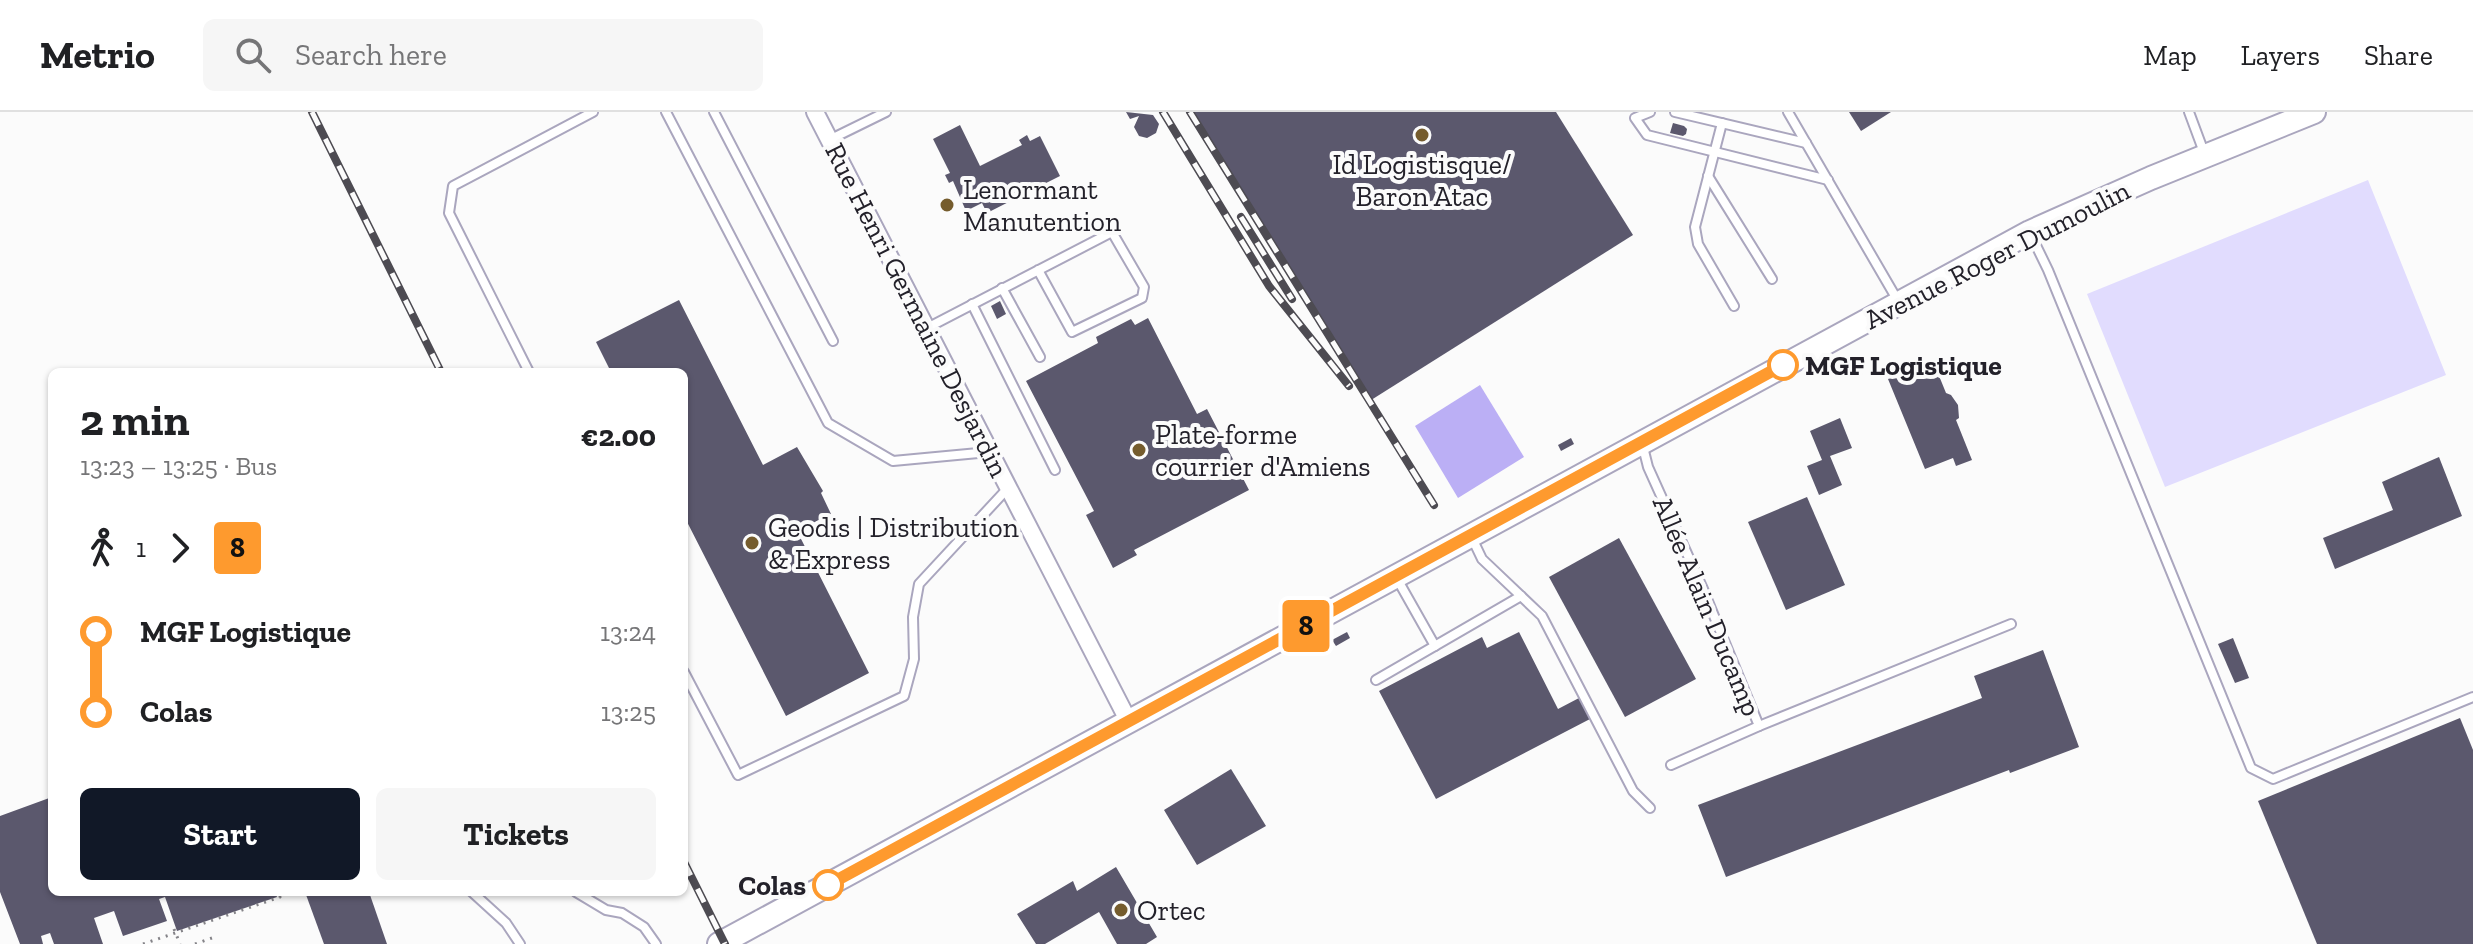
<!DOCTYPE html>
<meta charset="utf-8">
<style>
:root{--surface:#fff;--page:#f6f6f6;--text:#202124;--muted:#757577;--line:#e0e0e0;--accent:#111827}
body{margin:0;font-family:"Zilla Slab",serif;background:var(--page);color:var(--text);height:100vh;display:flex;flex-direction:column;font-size:30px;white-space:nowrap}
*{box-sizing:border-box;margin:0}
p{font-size:26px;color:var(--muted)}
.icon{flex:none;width:44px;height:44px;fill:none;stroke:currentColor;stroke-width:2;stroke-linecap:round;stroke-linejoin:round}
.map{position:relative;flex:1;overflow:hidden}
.side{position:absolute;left:48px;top:256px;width:640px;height:528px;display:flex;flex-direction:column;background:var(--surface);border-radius:12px;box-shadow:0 2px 6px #0004}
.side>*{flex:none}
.badge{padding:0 16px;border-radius:6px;font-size:28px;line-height:52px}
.map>.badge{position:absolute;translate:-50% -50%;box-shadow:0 0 0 4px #fff}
.legs{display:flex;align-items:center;gap:12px;height:88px;padding:0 32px;font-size:26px}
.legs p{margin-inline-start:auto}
.overview{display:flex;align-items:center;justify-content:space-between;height:136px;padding:0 32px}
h1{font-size:44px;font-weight:700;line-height:60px}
.cta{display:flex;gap:16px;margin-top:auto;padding:16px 32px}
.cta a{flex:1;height:92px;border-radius:12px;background:var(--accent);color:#fff;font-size:32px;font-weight:700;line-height:92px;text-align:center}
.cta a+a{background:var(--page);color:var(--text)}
ul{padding:0 32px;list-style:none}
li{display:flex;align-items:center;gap:28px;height:80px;font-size:30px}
li i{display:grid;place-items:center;width:12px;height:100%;margin:0 10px;background:currentColor}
li i::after{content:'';width:20px;height:20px;margin:-10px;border:6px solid;border-radius:50%;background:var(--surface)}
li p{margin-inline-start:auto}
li:first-child i{background:linear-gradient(#0000 50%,currentColor 0)}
li:last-child i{background:linear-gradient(currentColor 50%,#0000 0)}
header{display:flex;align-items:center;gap:48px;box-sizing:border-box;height:112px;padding:0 40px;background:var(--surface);border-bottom:2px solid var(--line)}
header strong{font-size:38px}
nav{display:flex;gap:44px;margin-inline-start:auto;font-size:28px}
.search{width:560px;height:72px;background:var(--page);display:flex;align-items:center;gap:20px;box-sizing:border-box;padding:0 28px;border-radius:12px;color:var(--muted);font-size:30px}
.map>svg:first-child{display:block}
</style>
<header>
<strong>Metrio</strong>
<div class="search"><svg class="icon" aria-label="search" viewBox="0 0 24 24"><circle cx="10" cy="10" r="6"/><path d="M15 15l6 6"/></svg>Search here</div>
<nav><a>Map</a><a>Layers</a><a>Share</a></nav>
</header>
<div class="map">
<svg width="2473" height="832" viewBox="0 0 2473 832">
<rect width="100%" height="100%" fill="#fbfbfb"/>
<path fill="#e1dcfe" d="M2368,68L2446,263L2165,375L2087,182Z"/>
<path fill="#bbaff5" d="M1480,273L1524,345L1458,386L1415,314Z"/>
<g fill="#5b586d">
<path d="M1126,0L1153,3L1159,12L1156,21L1147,26L1139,24L1134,15L1139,4L1130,7Z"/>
<path d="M1186,0H1556L1633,123L1368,290Z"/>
<path d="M1849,0H1891L1861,19Z"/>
<path d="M1673,11L1684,14L1687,17L1686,22L1683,24L1670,21Z"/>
<path d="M960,13L980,54L1022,33L1019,28L1027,23L1030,29L1040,24L1060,64L987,101L982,91L966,99L953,69L949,71L945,63L950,61L933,27Z"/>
<path d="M679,188L763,353L797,335L823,379L821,381L831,402L797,419L869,561L786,604L684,404V260H611L596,230Z"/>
<path d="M1000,189L1006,202L997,207L991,194Z"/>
<path d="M1148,206L1197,302L1207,297L1249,378L1134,438L1137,443L1113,456L1086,403L1094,399L1026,269L1098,231L1096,225L1131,207L1135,213Z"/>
<path d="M1933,249L1946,281L1951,283L1958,293L1959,306L1956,308L1972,348L1956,354L1953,346L1925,357L1888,267Z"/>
<path d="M1840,306L1852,336L1830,344L1842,373L1819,383L1807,354L1822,348L1810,319Z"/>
<path d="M1571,326L1574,332L1561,339L1558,333Z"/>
<path d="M2439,345L2462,404L2335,457L2323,426L2393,398L2382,370Z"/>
<path d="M1807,385L1845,473L1786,498L1748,410Z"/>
<path d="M1619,426L1696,567L1625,605L1549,465Z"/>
<path d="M1347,520L1350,526L1336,534L1332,528Z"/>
<path d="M1519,520L1558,597L1579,586L1590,607L1436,687L1379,579L1482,525L1487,536Z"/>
<path d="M2233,526L2249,566L2235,571L2218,532Z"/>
<path d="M2043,538L2079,635L2010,661L2009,658L1726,765L1698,693L1982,586L1974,564Z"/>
<path d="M2460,606L2473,638V832H2317L2258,689Z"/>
<path d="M1231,657L1266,714L1197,753L1164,698Z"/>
<path d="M52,685V780H275L277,785L177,819L165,785L159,787L167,809L123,824L114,799L94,806L103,832H54L50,821L41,824L43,832H20L0,780V704Z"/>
<path d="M1116,755L1157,825L1146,832H1117L1099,800L1045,832H1036L1017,802L1073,769L1077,779Z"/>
<path d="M305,780H369L387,832H324Z"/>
</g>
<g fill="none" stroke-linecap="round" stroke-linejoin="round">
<defs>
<g id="service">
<path d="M666,0L828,311L893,349L989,340"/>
<path d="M714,0L833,229"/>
<path d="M1650,0L1635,6L1647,23L1828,68"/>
<path d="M1675,0L1806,31"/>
<path d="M1788,0L1898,189"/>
<path d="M2189,0L2205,43"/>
<path d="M1722,11L1695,115L1698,132L1734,194"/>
<path d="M829,28L886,0"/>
<path d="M1708,64L1772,167"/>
<path d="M2030,121L2048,158L2251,656L2273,667L2473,585"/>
<path d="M1002,176L1040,245"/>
<path d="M972,192L1055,358"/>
<path d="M927,216L1112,120L1144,175L1142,186L1072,220L1038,158"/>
<path d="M529,260L449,101L453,74L593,0"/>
<path d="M1642,331L1648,355L1703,477L1759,614L1671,653"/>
<path d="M1471,424L1482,447L1542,504L1633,679L1650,696"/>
<path d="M1396,465L1435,534"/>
<path d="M684,560L738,663L904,584L914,547L913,505L919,472L1008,376"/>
<path d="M1376,568L1521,484"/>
<path d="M1759,614L2011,512"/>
<path d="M472,780L506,811L520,832"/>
<path d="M576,780L606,798L622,801L644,815L656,832"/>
</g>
<path id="minor" d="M815,0L1129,610"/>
<path id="secondary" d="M719,832L2030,120L2151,66L2314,0"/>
</defs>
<use href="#service" stroke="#aaa6be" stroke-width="12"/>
<use href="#minor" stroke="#aaa6be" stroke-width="20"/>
<use href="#secondary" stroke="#aaa6be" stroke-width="26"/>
<g stroke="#848388" stroke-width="3" stroke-dasharray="2 6" stroke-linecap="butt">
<path d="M174,817L180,832"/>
<path d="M143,832L280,785L278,780"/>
<path d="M195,832L212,826"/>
</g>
<use href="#service" stroke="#fff" stroke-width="8"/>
<use href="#minor" stroke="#fff" stroke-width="16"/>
<use href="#secondary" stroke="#fff" stroke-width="22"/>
<defs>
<g id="rail">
<path d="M312,0L441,260"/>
<path d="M1163,0L1269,174L1349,274"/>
<path d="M1190,0L1434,393"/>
<path d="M1241,105L1292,187"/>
<path d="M684,750L725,832"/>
</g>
</defs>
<use href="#rail" stroke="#4d4b52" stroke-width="8"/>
<use href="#rail" stroke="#fbfbfb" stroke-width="5" stroke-dasharray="15" stroke-linecap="butt"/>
</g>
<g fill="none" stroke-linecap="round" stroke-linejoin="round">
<defs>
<path id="line-1" d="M828,773L1783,253"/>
</defs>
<use href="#line-1" stroke="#fff" stroke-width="18"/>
<use href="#line-1" stroke="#fe9a2e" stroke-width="12"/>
</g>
<g fill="#755c2d" stroke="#fbfbfb" stroke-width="3">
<circle cx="1422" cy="23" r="8"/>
<circle cx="947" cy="93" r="8"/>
<circle cx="1139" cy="338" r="8"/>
<circle cx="752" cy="431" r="8"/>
<circle cx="1121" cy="798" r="8"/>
</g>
<g fill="#fff" stroke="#fe9a2e" stroke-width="4">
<circle cx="1783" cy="253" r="14"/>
<circle cx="828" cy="773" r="14"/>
</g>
<g text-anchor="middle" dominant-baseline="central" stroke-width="8" stroke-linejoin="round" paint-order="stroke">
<g font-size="28" fill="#23212a" stroke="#fbfbfb" text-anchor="start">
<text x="1422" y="52" text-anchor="middle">Id Logistisque/<tspan x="1422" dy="32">Baron Atac</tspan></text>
<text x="963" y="77">Lenormant<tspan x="963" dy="32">Manutention</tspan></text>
<text x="1155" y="322">Plate-forme<tspan x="1155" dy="32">courrier d'Amiens</tspan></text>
<text x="768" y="415">Geodis | Distribution<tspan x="768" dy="32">&amp; Express</tspan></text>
<text x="1137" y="798">Ortec</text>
</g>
<g font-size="28" fill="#23212a" stroke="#fbfbfb">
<text transform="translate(1997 143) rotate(-27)">Avenue Roger Dumoulin</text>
<text transform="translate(917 198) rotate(63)">Rue Henri Germaine Desjardin</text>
<text transform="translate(1707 494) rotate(67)">Allée Alain Ducamp</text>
</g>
<g font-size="28" font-weight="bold" fill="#23212a" stroke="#fbfbfb" text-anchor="start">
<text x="1805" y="253">MGF Logistique</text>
<text x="806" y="773" text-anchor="end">Colas</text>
</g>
</g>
</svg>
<b class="badge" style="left:1306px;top:514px;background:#fe9a2e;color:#111">8</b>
<section class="side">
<div class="overview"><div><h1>2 min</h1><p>13:23 – 13:25 · Bus</p></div><b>€2.00</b></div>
<div class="legs"><svg class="icon" aria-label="walk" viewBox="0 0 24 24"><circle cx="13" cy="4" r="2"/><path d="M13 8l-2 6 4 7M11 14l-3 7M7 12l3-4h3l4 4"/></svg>1<svg class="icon" aria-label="forward" viewBox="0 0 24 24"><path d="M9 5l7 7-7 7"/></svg><b class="badge" style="background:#fe9a2e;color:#111">8</b></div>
<ul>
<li><i style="color:#fe9a2e"></i><b>MGF Logistique</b><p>13:24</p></li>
<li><i style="color:#fe9a2e"></i><b>Colas</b><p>13:25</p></li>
</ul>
<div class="cta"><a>Start</a><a>Tickets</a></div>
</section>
</div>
